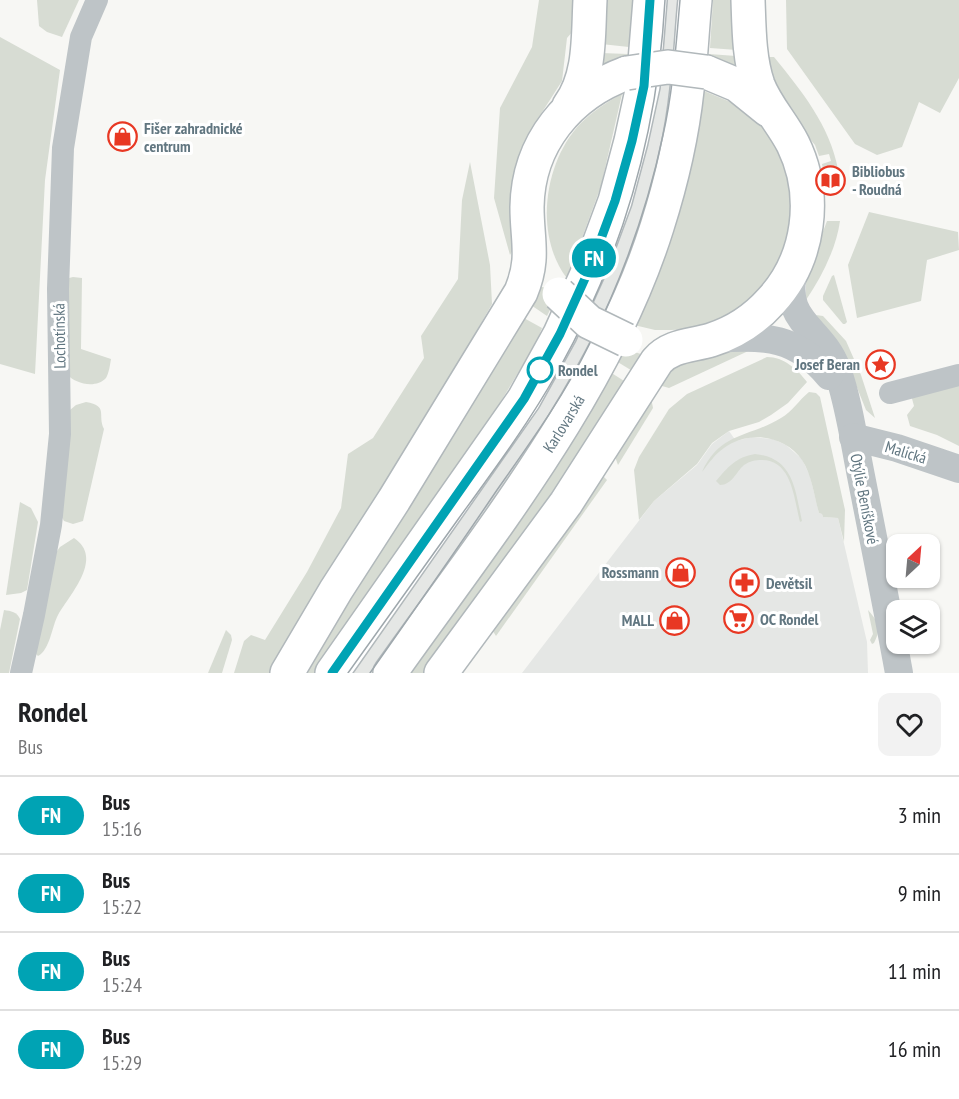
<!DOCTYPE html>
<meta charset="utf-8">
<style>
:root{--surface:#fff;--page:#f2f2f2;--text:#202124;--muted:#757577;--line:#e0e0e0}
body{margin:0;font-family:"PT Sans Narrow",sans-serif;background:var(--page);color:var(--text);height:100vh;display:flex;flex-direction:column;font-size:22px;white-space:nowrap}
*{box-sizing:border-box;margin:0}
p{font-size:20px;color:var(--muted)}
.icon{flex:none;width:33px;height:33px;fill:none;stroke:currentColor;stroke-width:2;stroke-linecap:round;stroke-linejoin:round}
.map{position:relative;height:673px;overflow:hidden}
.sheet{display:flex;flex-direction:column;background:var(--surface);flex:1}
.sheet>*{flex:none}
.badge{padding:0 12px;border-radius:20px;font-size:21px;line-height:39px}
.needle{width:39px;rotate:26deg}
.controls{position:absolute;left:886px;top:534px;display:grid;gap:12px}
.controls a{display:grid;place-items:center;width:54px;height:54px;border-radius:12px;background:var(--surface);box-shadow:0 2px 4px #0004;font-size:30px}
.map>.badge{position:absolute;translate:-50% -50%;box-shadow:0 0 0 3px #fff}
.round{display:grid;place-items:center;flex:none;width:63px;height:63px;border-radius:12px;background:var(--page)}
.head{display:flex;align-items:center;justify-content:space-between;height:102px;padding:0 18px}
h1{font-size:28px;font-weight:700;line-height:45px}
ul{padding:0;list-style:none}
li{display:flex;align-items:center;gap:18px;height:78px;padding:0 18px;border-top:2px solid var(--line)}
li div{flex:1}
li b{display:block;font-size:22px}
li em{font-style:normal}
li .badge{min-width:66px;font-weight:700;text-align:center}
.map>svg:first-child{display:block}
</style>
<div class="map">
<svg width="959" height="673" viewBox="0 0 959 673">
<rect width="100%" height="100%" fill="#f7f7f4"/>
<g fill="#e5e7e5">
<path d="M660,0H686L671,136L599,345L379,673H341L582,308Z"/>
<path d="M729,431L736,441L752,437L773,439L786,445L802,459L810,476L819,513L822,514L823,517L838,518L867,642L868,673H522L654,501L697,465L712,444Z"/>
</g>
<g fill="#d7dcd3">
<path d="M37,0H79L62,37L47,32L39,26Z"/>
<path d="M539,0H575L573,31L567,38L562,81L539,117L521,155L517,242L510,255L494,198L500,108L532,47Z"/>
<path d="M605,0H637L629,47L601,44Z"/>
<path d="M713,0H737V50L710,48Z"/>
<path d="M786,0H959V78L940,113L919,102L902,147L877,155L855,144L787,49Z"/>
<path d="M0,37L60,70L45,180L35,374L0,364Z"/>
<path d="M601,53L628,54L627,62L602,67Z"/>
<path d="M709,54L736,56L737,65L735,67L708,59Z"/>
<path d="M763,57H774C801,90 830,126 838,169L826,182L822,164L831,161L829,154L819,156L815,145L788,113Z"/>
<path d="M704,91L740,106L761,121L781,149L792,181L794,215L788,248L756,299L714,323L693,329L671,330H655L634,325L683,195L696,142Z"/>
<path d="M622,94L601,186L570,271L566,277C534,234 544,161 581,123C593,111 607,102 622,94Z"/>
<path d="M470,162L490,265L492,304L464,353L462,365L276,673H234L244,641L251,635L265,640L307,572L341,508L348,454L373,438L424,358L421,336L458,279L462,200Z"/>
<path d="M869,212L958,232L959,250L927,260L921,301L857,318L848,265Z"/>
<path d="M827,221H840C836,249 822,276 806,300V277Z"/>
<path d="M834,275L847,322L845,324H843L823,300V296L832,276Z"/>
<path d="M73,277L82,278L81,349L111,359C110,365 109,373 106,378C96,389 75,384 67,374L69,278Z"/>
<path d="M540,286L545,288L555,300L547,316L528,303Z"/>
<path d="M816,315L823,316L846,341L861,375L875,418L866,410L852,375Z"/>
<path d="M522,317L542,328L536,343L492,416L316,673H297Z"/>
<path d="M759,346L669,388L655,384L684,358Z"/>
<path d="M622,348L644,355L639,375L616,361Z"/>
<path d="M767,357C784,357 797,369 807,382L788,403L771,415L759,422L729,431L712,443L697,464L654,501L639,520L634,470L639,457L669,409L687,394Z"/>
<path d="M610,372L632,386L428,673H406Z"/>
<path d="M959,384V446L937,435L910,426L907,415L914,406L911,395Z"/>
<path d="M809,392L816,393L820,397L845,510L844,542L838,518L823,517L822,514L819,513C814,496 812,475 802,460C785,435 748,430 724,448C715,454 709,463 702,472C720,432 748,438 781,418C792,412 799,400 809,392Z"/>
<path d="M651,397L653,408L618,465L614,454Z"/>
<path d="M86,402C109,406 97,415 104,429L83,521L73,524L64,521L59,512L70,410L76,405Z"/>
<path d="M755,454C794,458 795,490 802,521L800,522C794,499 792,460 762,460C755,460 750,461 744,465C736,472 732,485 720,485L716,481C728,467 736,457 755,454Z"/>
<path d="M602,475L607,480L496,636L489,625Z"/>
<path d="M20,502L31,508L38,522L27,590L21,593L6,595Z"/>
<path d="M74,538C104,558 71,593 58,615C52,626 50,650 38,656L36,654L54,555L60,547Z"/>
<path d="M4,610C11,611 17,612 20,619L9,673H0V630Z"/>
<path d="M868,610C879,623 882,627 874,643L872,644L870,640L873,634Z"/>
<path d="M226,630L231,635L232,640L222,673H208Z"/>
</g>
<g fill="none" stroke-linecap="round" stroke-linejoin="round">
<defs>
<g id="primary">
<path d="M706,72L737,85L768,110"/>
<path d="M569,106C591,76 588,36 590,0"/>
<path d="M287,673L336,590L394,500L521,292C535,258 527,241 527,207C528,143 569,94 627,73"/>
<path d="M332,673L524,399L560,334L592,263L615,201L631,141L643,86L650,0"/>
<path id="s1" d="M390,673C487,536 606,390 657,227C671,183 682,137 687,90C691,60 692,30 695,0"/>
<path d="M441,673L566,503L657,361C671,345 691,346 711,340C733,333 755,319 771,301C810,259 818,195 793,144C783,124 766,106 758,85C749,59 749,28 748,0"/>
</g>
</defs>
<use href="#primary" stroke="#b1b8bb" stroke-width="36"/>
<g stroke="#bec4c7" stroke-width="22">
<path d="M890,393L959,375"/>
<path d="M21,673L34,615L51,525L60,434L58,289L63,148L81,37L97,0"/>
</g>
<g stroke="#bec4c7" stroke-width="28">
<path d="M795,266C779,323 821,325 837,369C849,403 854,441 861,476C874,542 887,607 899,673"/>
<path d="M717,339C765,335 797,337 829,376"/>
<path d="M853,437L897,448L959,469"/>
</g>
<use href="#primary" stroke="#fff" stroke-width="33"/>
<g stroke="#9fa8ad" stroke-width="1.5">
<path d="M348,673C385,621 422,570 459,518C494,470 529,423 558,371C623,255 658,133 665,0"/>
<path d="M370,673C413,612 455,552 497,490C530,443 564,396 589,345C622,279 648,207 663,135C673,91 676,45 680,0"/>
</g>
<defs>
<g id="primary-bridge">
<path d="M627,73L668,67L706,72"/>
<path d="M559,294L589,322L626,340"/>
</g>
</defs>
<use href="#primary-bridge" stroke="#b1b8bb" stroke-width="36" stroke-linecap="butt"/>
<use href="#primary-bridge" stroke="#fff" stroke-width="33"/>
</g>
<g fill="none" stroke-linecap="round" stroke-linejoin="round">
<defs>
<path id="line" d="M332,673L524,399L560,334L592,263L615,201L632,141L644,86L650,0"/>
</defs>
<use href="#line" stroke="#fff" stroke-width="14"/>
<use href="#line" stroke="#00a3b4" stroke-width="9"/>
</g>
<defs>
<symbol id="shop-ring" viewBox="-11 -11 22 22"><circle r="9.5" fill="#fff" stroke="#e83823" stroke-width="1.5"/><path d="M-5-2.5h2.3a2.7 3.5 0 0 1 5.4 0H5L5.5 6h-11ZM-1.5-2.5h3a1.5 2.3 0 0 0-3 0Z" fill="#e83823"/></symbol>
<symbol id="library-ring" viewBox="-11 -11 22 22"><circle r="9.5" fill="#fff" stroke="#e83823" stroke-width="1.5"/><path d="M-6-4Q-3-5.5-.7-3.5V5Q-3 3-6 4ZM6-4Q3-5.5 .7-3.5V5Q3 3 6 4Z" fill="#e83823"/></symbol>
<symbol id="sight-ring" viewBox="-11 -11 22 22"><circle r="9.5" fill="#fff" stroke="#e83823" stroke-width="1.5"/><path d="M0-6L1.8-2.2L6-1.7L2.9 1.2L3.7 5.4L0 3.3L-3.7 5.4L-2.9 1.2L-6-1.7L-1.8-2.2Z" fill="#e83823"/></symbol>
<symbol id="pharmacy-ring" viewBox="-11 -11 22 22"><circle r="9.5" fill="#fff" stroke="#e83823" stroke-width="1.5"/><path d="M-2-6h4v4h4v4h-4v4h-4v-4h-4v-4h4Z" fill="#e83823"/></symbol>
<symbol id="supermarket-ring" viewBox="-11 -11 22 22"><circle r="9.5" fill="#fff" stroke="#e83823" stroke-width="1.5"/><path d="M-6-5.5h2.5l.6 2H6L4.5 2H-2.5L-4.4-4H-6ZM-1.5 3.2a1.3 1.3 0 1 0 .1 0ZM3 3.2a1.3 1.3 0 1 0 .1 0Z" fill="#e83823"/></symbol>
</defs>
<g fill-rule="evenodd">
<use href="#shop-ring" x="106" y="120" width="33" height="33"/>
<use href="#library-ring" x="814" y="164" width="33" height="33"/>
<use href="#sight-ring" x="864" y="348" width="33" height="33"/>
<use href="#shop-ring" x="664" y="556" width="33" height="33"/>
<use href="#pharmacy-ring" x="728" y="566" width="33" height="33"/>
<use href="#supermarket-ring" x="722" y="602" width="33" height="33"/>
<use href="#shop-ring" x="658" y="604" width="33" height="33"/>
</g>
<circle fill="#fff" stroke="#00a3b4" stroke-width="3" cx="540" cy="370" r="12"/>
<g text-anchor="middle" dominant-baseline="central" stroke-width="6" stroke-linejoin="round" paint-order="stroke">
<g font-size="16" font-weight="bold" fill="#617680" stroke="#fff" text-anchor="start">
<text x="144" y="128">Fišer zahradnické<tspan x="144" dy="18">centrum</tspan></text>
<text x="852" y="171">Bibliobus<tspan x="852" dy="18">- Roudná</tspan></text>
<text x="860" y="364" text-anchor="end">Josef Beran</text>
<text x="659" y="572" text-anchor="end">Rossmann</text>
<text x="766" y="583">Devětsil</text>
<text x="760" y="619">OC Rondel</text>
<text x="654" y="620" text-anchor="end">MALL</text>
</g>
<g font-size="16" fill="#617680" stroke="#fff">
<text transform="translate(59 336) rotate(-91)">Lochotínská</text>
<text stroke="none"><textPath href="#s1" startOffset="304">Karlovarská</textPath></text>
<text transform="translate(906 452) rotate(17)">Malická</text>
<text transform="translate(865 499) rotate(79)">Otýlie Beníškové</text>
</g>
<g font-size="16" font-weight="bold" fill="#617680" stroke="#fff" text-anchor="start">
<text x="558" y="370">Rondel</text>
</g>
</g>
</svg>
<div class="controls">
<a><svg class="needle" viewBox="-14 -14 28 28"><path d="M0-13l5 13h-10z" fill="#e53935"/><path d="M0 13l5-13h-10z" fill="#757577"/></svg></a>
<a><svg class="icon" aria-label="layers" viewBox="0 0 24 24"><path d="M12 4l9 5-9 5-9-5zM3 14l9 5 9-5"/></svg></a>
</div>
<b class="badge" style="left:594px;top:258px;background:#00a3b4;color:#fff">FN</b>
</div>
<section class="sheet">
<div class="head"><div><h1>Rondel</h1><p>Bus</p></div><a class="round"><svg class="icon" aria-label="heart" viewBox="0 0 24 24"><path d="M12 20l-8-8c-3-5 5-10 8-4 3-6 11-1 8 4z"/></svg></a></div>
<ul>
<li><span class="badge" style="background:#00a3b4;color:#fff">FN</span><div><b>Bus</b><p>15:16</p></div><em>3 min</em></li>
<li><span class="badge" style="background:#00a3b4;color:#fff">FN</span><div><b>Bus</b><p>15:22</p></div><em>9 min</em></li>
<li><span class="badge" style="background:#00a3b4;color:#fff">FN</span><div><b>Bus</b><p>15:24</p></div><em>11 min</em></li>
<li><span class="badge" style="background:#00a3b4;color:#fff">FN</span><div><b>Bus</b><p>15:29</p></div><em>16 min</em></li>
</ul>
</section>
